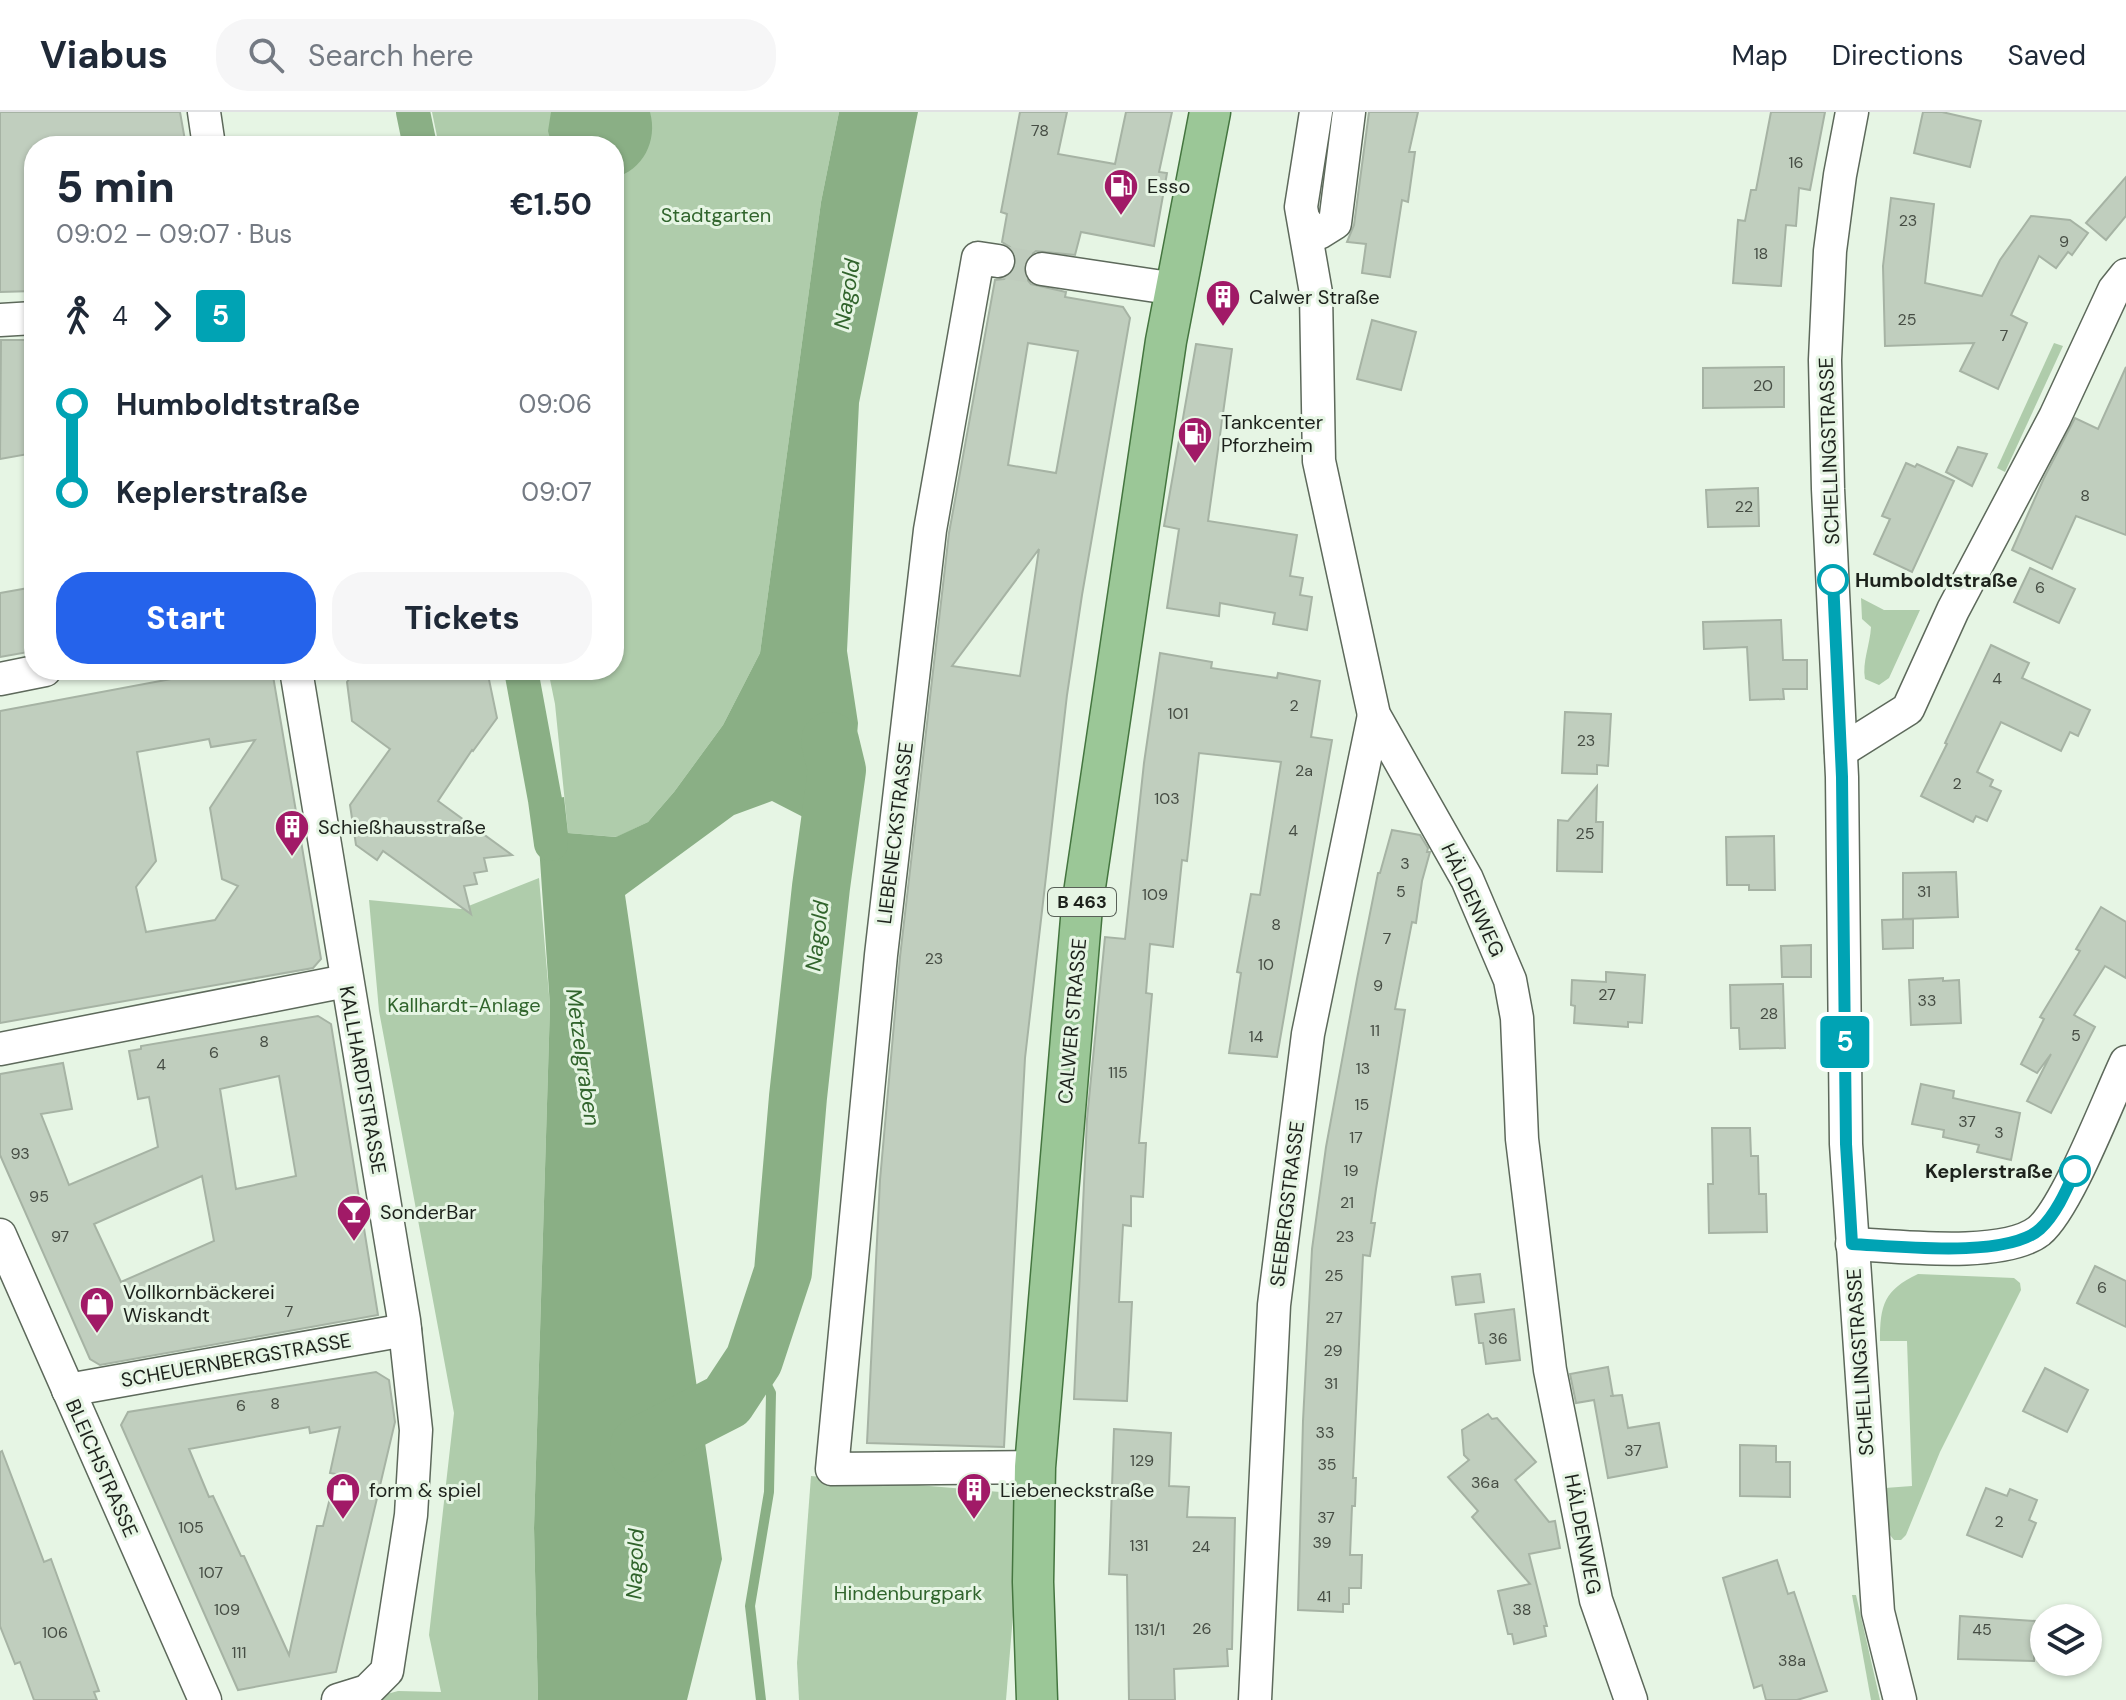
<!DOCTYPE html>
<meta charset="utf-8">
<style>
:root{--surface:#fff;--page:#f6f6f7;--text:#1f2937;--muted:#747a83;--line:#e0e1e3;--accent:#2563eb}
body{margin:0;font-family:"DM Sans",sans-serif;background:var(--page);color:var(--text);height:100vh;display:flex;flex-direction:column;font-size:30px;white-space:nowrap}
*{box-sizing:border-box;margin:0}
p{font-size:26px;color:var(--muted)}
.icon{flex:none;width:44px;height:44px;fill:none;stroke:currentColor;stroke-width:2;stroke-linecap:round;stroke-linejoin:round}
.map{position:relative;flex:1;overflow:hidden}
.side{position:absolute;left:24px;top:24px;width:600px;height:544px;display:flex;flex-direction:column;background:var(--surface);border-radius:32px;box-shadow:0 2px 6px #0004}
.side>*{flex:none}
.badge{padding:0 16px;border-radius:6px;font-size:28px;line-height:52px}
.buttons{position:absolute;left:2030px;top:1492px;display:grid;gap:16px}
.buttons a{display:grid;place-items:center;width:72px;height:72px;border-radius:50%;background:var(--surface);box-shadow:0 2px 6px #0004;font-size:40px}
.map>.badge{position:absolute;translate:-50% -50%;box-shadow:0 0 0 4px #fff}
.legs{display:flex;align-items:center;gap:12px;height:88px;padding:0 32px;font-size:26px}
.legs p{margin-inline-start:auto}
.overview{display:flex;align-items:center;justify-content:space-between;height:136px;padding:0 32px}
h1{font-size:44px;font-weight:800;line-height:60px}
.action{display:flex;gap:16px;margin-top:auto;padding:16px 32px}
.action a{flex:1;height:92px;border-radius:32px;background:var(--accent);color:#fff;font-size:32px;font-weight:800;line-height:92px;text-align:center}
.action a+a{background:var(--page);color:var(--text)}
ul{padding:0 32px;list-style:none}
li{display:flex;align-items:center;gap:28px;height:88px;font-size:30px}
li i{display:grid;place-items:center;width:12px;height:100%;margin:0 10px;background:currentColor}
li i::after{content:'';width:20px;height:20px;margin:-10px;border:6px solid;border-radius:50%;background:var(--surface)}
li p{margin-inline-start:auto}
li:first-child i{background:linear-gradient(#0000 50%,currentColor 0)}
li:last-child i{background:linear-gradient(currentColor 50%,#0000 0)}
header{display:flex;align-items:center;gap:48px;box-sizing:border-box;height:112px;padding:0 40px;background:var(--surface);border-bottom:2px solid var(--line)}
header strong{font-size:38px}
nav{display:flex;gap:44px;margin-inline-start:auto;font-size:28px}
.search{width:560px;height:72px;background:var(--page);display:flex;align-items:center;gap:20px;box-sizing:border-box;padding:0 28px;border-radius:32px;color:var(--muted);font-size:30px}
.map>svg:first-child{display:block}
</style>
<header>
<strong>Viabus</strong>
<div class="search"><svg class="icon" aria-label="search" viewBox="0 0 24 24"><circle cx="10" cy="10" r="6"/><path d="M15 15l6 6"/></svg>Search here</div>
<nav><a>Map</a><a>Directions</a><a>Saved</a></nav>
</header>
<div class="map">
<svg width="2126" height="1588" viewBox="0 0 2126 1588">
<rect width="100%" height="100%" fill="#e6f5e4"/>
<g fill="#afccab">
<path d="M432,0H839L821,90L760,541L723,613L674,680L648,710L617,725L568,721L555,592L548,558H614V34H439Z"/>
<path d="M2054,231L2063,234L2005,360L1997,356Z"/>
<path d="M1861,486L1884,498H1920L1889,566L1879,573L1865,567C1862,550 1870,533 1871,515L1862,507Z"/>
<path d="M539,766L550,894L534,1416L538,1588H376V1585L398,1579L441,1580L429,1523L454,1301L379,899L369,788L461,797Z"/>
<path d="M1918,1162L2014,1166L2020,1171L2021,1178L1940,1340L1906,1423L1901,1428H1894L1890,1423L1885,1376L1912,1374L1907,1229H1880C1880,1193 1884,1178 1918,1162Z"/>
<path d="M811,1364L1023,1382L1006,1588H799L797,1551Z"/>
<path d="M1852,1483H1856L1880,1588H1871Z"/>
</g>
<g fill="#8aaf85">
<path d="M551,0H650C658,29 643,58 614,66V34H552L548,19Z"/>
<path d="M839,0H918L859,291L847,539L858,611L850,711L807,707L772,689L734,703L625,783L722,1447L687,1588H538L534,1416L550,894L536,690L564,685L568,721L616,725L648,710L674,680L723,613L760,541L821,90Z"/>
</g>
<g fill="none" stroke-linecap="round" stroke-linejoin="round">
<path stroke="#8aaf85" stroke-width="10" d="M754,1248L771,1281L769,1380L750,1494L761,1588"/>
<g stroke="#8aaf85" stroke-width="34">
<path d="M413,0L420,34"/>
<path d="M521,558L545,688L551,732"/>
</g>
<path stroke="#8aaf85" stroke-width="58" d="M639,1341V1334L727,1289L754,1248L783,1160L798,985L821,775L837,658L830,629"/>
</g>
<g fill="#c0cebe" stroke="#a6b3a4" stroke-width="2" fill-rule="evenodd">
<path d="M0,0H180L186,34H34V179L0,180Z"/>
<path d="M1020,0H1067L1058,42L1115,52L1126,0H1172L1159,60L1167,61L1154,134L1081,120L1075,143L1036,139L1027,146L1023,155L1025,165L1031,172L1066,180L1065,185L1123,195L1130,206L1082,483L1067,583L1025,946L1004,1335L867,1331L880,1068L900,845L949,421L995,168L1004,167L1012,161L1017,151L1015,141L1010,135L1002,130L1007,102L1001,100ZM1028,231L1078,239L1056,361L1008,353ZM1039,437L1020,564L952,554Z"/>
<path d="M1369,0H1418L1409,40H1415L1408,90L1402,88L1390,165L1362,161L1366,132L1347,130L1354,113Z"/>
<path d="M1771,0H1825L1810,78L1799,76L1796,114L1786,113L1781,174L1733,171L1738,108L1745,109L1751,78H1756Z"/>
<path d="M1923,0H1942L1981,9L1970,55L1914,41Z"/>
<path d="M2126,65V104L2106,128L2086,111Z"/>
<path d="M1891,86L1934,92L1925,171L1982,184L2000,148L2031,104L2070,108L2088,121L2072,143L2068,140L2056,156L2039,144L2011,203L2027,211L1998,277L1960,259L1974,231L1885,234L1883,154Z"/>
<path d="M1372,208L1416,220L1401,278L1357,267Z"/>
<path d="M1,228H34V341L0,347Z"/>
<path d="M1196,232L1232,237L1208,409L1297,423L1290,464L1303,466L1300,483L1312,485L1307,518L1273,512L1275,501L1220,491L1219,504L1167,496L1179,417L1164,414Z"/>
<path d="M1784,255V295L1703,296V256Z"/>
<path d="M2126,255V423L2076,404L2052,457L2012,438L2044,366L2075,306L2098,317Z"/>
<path d="M1958,335L1987,342L1972,374L1946,360Z"/>
<path d="M1906,351L1915,355L1917,352L1954,369L1912,460L1874,442L1890,407L1882,404Z"/>
<path d="M1758,376L1759,414L1708,415L1706,378Z"/>
<path d="M2030,456L2075,477L2059,511L2014,490Z"/>
<path d="M34,475V539L0,545V481Z"/>
<path d="M1781,508L1783,548H1807V577H1783L1784,587L1750,588L1747,535L1704,537L1703,510Z"/>
<path d="M1991,533L2029,551L2022,566L2090,598L2078,624L2070,620L2061,639L2001,610L1977,660L1993,668L1990,674L2001,679L1987,709L1976,704L1973,710L1921,684L1947,632L1945,631Z"/>
<path d="M1160,541L1212,550L1211,556L1277,566L1278,561L1320,569L1311,625L1332,628L1277,945L1229,941L1241,861L1237,860L1251,782L1260,783L1281,650L1199,641L1187,749L1182,748L1173,835L1150,832L1146,881L1152,882L1139,1031H1146L1143,1085L1131,1084V1114L1123,1113L1119,1190H1132L1127,1289L1074,1287L1087,1007L1105,825L1125,827L1144,651Z"/>
<path d="M219,558H272L321,847L313,856L0,911V599ZM209,627L211,635L255,628L210,696L222,767L238,774L215,808L146,820L136,775L156,749L137,640Z"/>
<path d="M356,558H487L497,606L473,639L472,638L438,689L512,743L484,746L487,759L474,761L477,772L464,774L471,802L383,739L377,748L356,733L350,693L390,637L352,609L347,570Z"/>
<path d="M1565,600L1611,602L1608,654L1597,653V662L1562,661Z"/>
<path d="M1597,674L1596,710H1603L1602,760L1557,759L1558,708L1568,709Z"/>
<path d="M1392,718L1420,723L1428,736L1427,740H1430L1422,769L1416,811L1412,810L1395,897L1405,898L1376,1077L1371,1111H1375L1370,1144L1363,1143L1353,1366H1356L1355,1394H1352L1350,1443H1362L1361,1476H1349V1492H1343V1500L1298,1498L1303,1309L1312,1137L1326,1035L1357,867L1378,761H1380Z"/>
<path d="M1774,724L1775,778H1749V773H1727L1726,725Z"/>
<path d="M1956,760L1958,805L1903,807V761Z"/>
<path d="M2101,795L2126,810V866L2105,854L2074,903L2095,915L2051,1001L2027,989L2051,942L2037,961L2021,952L2044,907L2040,905L2080,839L2076,837Z"/>
<path d="M1913,807V836L1883,837L1882,808Z"/>
<path d="M1811,833V865H1782L1781,834Z"/>
<path d="M1606,860L1645,863L1642,911L1628,910V915L1574,911L1575,894L1571,893L1572,868L1606,870Z"/>
<path d="M1943,866V869L1959,868L1961,911L1911,913L1909,868Z"/>
<path d="M1783,872L1785,936L1740,937L1739,916H1731L1730,873Z"/>
<path d="M318,904L331,912L378,1203L100,1253L90,1247L0,1043V962L63,951L72,997L41,1002L69,1073L158,1035L149,985L138,987L129,939L141,937V934ZM279,964L296,1064L236,1077L220,977ZM202,1064L214,1129L121,1170L94,1112Z"/>
<path d="M1921,972L1954,979L1953,986L2020,1001L2011,1048L1977,1040L1979,1033L1943,1025L1944,1018L1912,1012Z"/>
<path d="M1712,1016H1750L1751,1044H1758L1759,1082H1766L1767,1120L1709,1121L1708,1072H1713Z"/>
<path d="M2095,1154L2126,1169V1215L2077,1191Z"/>
<path d="M1480,1162L1484,1190L1456,1193L1452,1165Z"/>
<path d="M1514,1197L1520,1248L1486,1252L1483,1231H1479L1475,1202Z"/>
<path d="M1608,1255L1613,1284H1610L1622,1283L1628,1316L1659,1311L1667,1355L1608,1366L1594,1288L1576,1291L1570,1262Z"/>
<path d="M2045,1256L2088,1278L2067,1320L2023,1299Z"/>
<path d="M376,1260L389,1268L395,1310L336,1560L238,1578L121,1313L128,1300ZM309,1315L310,1321L340,1315L330,1361L336,1362L323,1414H317L289,1543L244,1444H241L213,1384L209,1385L189,1337Z"/>
<path d="M1488,1302L1492,1307L1497,1306L1536,1350L1515,1368L1549,1410L1555,1409L1560,1436L1529,1442L1547,1514H1544L1546,1524L1514,1532L1512,1522H1508L1498,1479L1530,1472L1472,1405L1478,1399L1448,1365L1469,1348L1464,1343L1462,1318Z"/>
<path d="M1114,1317L1171,1321L1169,1374L1189,1375L1187,1405L1235,1406L1232,1537H1227L1228,1554L1174,1557L1175,1588H1129L1127,1463L1109,1462Z"/>
<path d="M1740,1333L1776,1334V1350H1790V1385L1740,1384Z"/>
<path d="M2,1339L44,1450L51,1447L99,1579L94,1580L97,1588H34L20,1550L15,1552L0,1514V1340Z"/>
<path d="M1986,1376L2007,1384L2010,1377L2037,1388L2029,1408L2036,1411L2022,1445L1967,1423Z"/>
<path d="M1777,1448L1788,1482L1794,1480L1827,1579L1797,1588H1766L1762,1573L1754,1576L1723,1466Z"/>
<path d="M1960,1504L2035,1509L2034,1549L1958,1547Z"/>
</g>
<g fill="none" stroke-linecap="round" stroke-linejoin="round">
<path stroke="#becbbc" stroke-width="32" stroke-dasharray="32 16" stroke-linecap="butt" d="M998,149L1042,157"/>
<defs>
<g id="minor">
<path d="M204,0L209,34"/>
<path d="M1316,0L1301,95L1316,181L1319,349L1374,603L1467,767L1510,868L1517,906L1522,1027L1550,1258L1596,1488L1631,1588"/>
<path d="M1852,0L1840,63L1830,139L1825,248L1828,377L1842,665L1846,1032L1878,1500L1900,1588"/>
<path d="M1305,109L1310,119L1319,121L1335,111L1349,0"/>
<path d="M998,149L978,146L930,418L881,843L832,1357L1035,1355"/>
<path d="M1042,157L1176,177"/>
<path d="M0,208L34,206"/>
<path d="M296,558L404,1208L416,1318L411,1403L387,1559L367,1579L338,1588"/>
<path d="M0,567L45,558"/>
<path d="M1841,639L1908,597L1953,498L2055,305L2114,178L2126,163"/>
<path d="M0,937L346,869"/>
<path d="M0,1123L205,1588"/>
<path d="M1852,1132C1897,1134 2003,1147 2039,1119C2067,1096 2108,988 2126,950"/>
<path d="M68,1278L405,1218"/>
<path d="M1255,1588L1274,1193L1308,922L1374,603"/>
</g>
<path id="major" d="M1037,1588L1033,1470L1035,1355L1082,795L1166,229L1210,0"/>
</defs>
<use href="#minor" stroke="#5d695b" stroke-width="35"/>
<use href="#major" stroke="#44753f" stroke-width="43"/>
<use href="#minor" stroke="#fff" stroke-width="32"/>
<use href="#major" stroke="#9bc797" stroke-width="40"/>
</g>
<g fill="none" stroke-linecap="round" stroke-linejoin="round">
<defs>
<path id="line-1" d="M1833,468L1842,665L1846,1032L1852,1132C1895,1134 2007,1147 2040,1117C2056,1102 2066,1079 2075,1059"/>
</defs>
<use href="#line-1" stroke="#fff" stroke-width="18"/>
<use href="#line-1" stroke="#00a3b4" stroke-width="12"/>
</g>
<defs>
<symbol id="fuel-pin" viewBox="-11 -11 22 30"><path d="M0 17L-7.5 6A9.5 9.5 0 1 1 7.5 6Z" fill="#a11a67" stroke="#e6f5e4"/><path d="M-5.5-6h7V0h2V4h1.3V-2.5L3-4.5l.8-.8L6-3V5H2.5V1h-1V6h-7ZM-4.2-4.7v3.2H.2V-4.7Z" fill="#fff"/></symbol>
<symbol id="building-pin" viewBox="-11 -11 22 30"><path d="M0 17L-7.5 6A9.5 9.5 0 1 1 7.5 6Z" fill="#a11a67" stroke="#e6f5e4"/><path d="M-4-6H4V6H1V3H-1V6H-4ZM-2.5-4.3h1.7v1.8h-1.7ZM.8-4.3h1.7v1.8H.8ZM-2.5-1h1.7V.8h-1.7ZM.8-1h1.7V.8H.8Z" fill="#fff"/></symbol>
<symbol id="bar-pin" viewBox="-11 -11 22 30"><path d="M0 17L-7.5 6A9.5 9.5 0 1 1 7.5 6Z" fill="#a11a67" stroke="#e6f5e4"/><path d="M-6-5H6L.8 .8V4.5H3.5V6h-7V4.5H-.8V.8Z" fill="#fff"/></symbol>
<symbol id="shop-pin" viewBox="-11 -11 22 30"><path d="M0 17L-7.5 6A9.5 9.5 0 1 1 7.5 6Z" fill="#a11a67" stroke="#e6f5e4"/><path d="M-5-2.5h2.3a2.7 3.5 0 0 1 5.4 0H5L5.5 6h-11ZM-1.5-2.5h3a1.5 2.3 0 0 0-3 0Z" fill="#fff"/></symbol>
</defs>
<g fill-rule="evenodd">
<use href="#fuel-pin" x="1101" y="54" width="40" height="54"/>
<use href="#building-pin" x="1203" y="165" width="40" height="54"/>
<use href="#fuel-pin" x="1175" y="302" width="40" height="54"/>
<use href="#building-pin" x="272" y="695" width="40" height="54"/>
<use href="#bar-pin" x="334" y="1080" width="40" height="54"/>
<use href="#shop-pin" x="77" y="1172" width="40" height="54"/>
<use href="#shop-pin" x="323" y="1358" width="40" height="54"/>
<use href="#building-pin" x="954" y="1358" width="40" height="54"/>
</g>
<g fill="#fff" stroke="#00a3b4" stroke-width="4">
<circle cx="1833" cy="468" r="14"/>
<circle cx="2075" cy="1059" r="14"/>
</g>
<g text-anchor="middle" dominant-baseline="central" stroke-width="6" stroke-linejoin="round" paint-order="stroke">
<g font-size="16" fill="#464d44">
<text x="1040" y="18">78</text>
<text x="1796" y="50">16</text>
<text x="1908" y="108">23</text>
<text x="2064" y="129">9</text>
<text x="1761" y="141">18</text>
<text x="1907" y="207">25</text>
<text x="2004" y="223">7</text>
<text x="1763" y="273">20</text>
<text x="2085" y="383">8</text>
<text x="1744" y="394">22</text>
<text x="2040" y="475">6</text>
<text x="1997" y="566">4</text>
<text x="1294" y="593">2</text>
<text x="1178" y="601">101</text>
<text x="1586" y="628">23</text>
<text x="1304" y="658">2a</text>
<text x="1957" y="671">2</text>
<text x="1167" y="686">103</text>
<text x="1293" y="718">4</text>
<text x="1585" y="721">25</text>
<text x="1405" y="751">3</text>
<text x="1401" y="779">5</text>
<text x="1924" y="779">31</text>
<text x="1155" y="782">109</text>
<text x="1276" y="812">8</text>
<text x="1387" y="826">7</text>
<text x="934" y="846">23</text>
<text x="1266" y="852">10</text>
<text x="1378" y="873">9</text>
<text x="1607" y="882">27</text>
<text x="1927" y="888">33</text>
<text x="1769" y="901">28</text>
<text x="1375" y="918">11</text>
<text x="2076" y="923">5</text>
<text x="1256" y="924">14</text>
<text x="264" y="929">8</text>
<text x="214" y="940">6</text>
<text x="161" y="952">4</text>
<text x="1363" y="956">13</text>
<text x="1118" y="960">115</text>
<text x="1362" y="992">15</text>
<text x="1967" y="1009">37</text>
<text x="1999" y="1020">3</text>
<text x="1356" y="1025">17</text>
<text x="20" y="1041">93</text>
<text x="1351" y="1058">19</text>
<text x="39" y="1084">95</text>
<text x="1347" y="1090">21</text>
<text x="60" y="1124">97</text>
<text x="1345" y="1124">23</text>
<text x="1334" y="1163">25</text>
<text x="2102" y="1175">6</text>
<text x="289" y="1199">7</text>
<text x="1334" y="1205">27</text>
<text x="1498" y="1226">36</text>
<text x="1333" y="1238">29</text>
<text x="1331" y="1271">31</text>
<text x="275" y="1291">8</text>
<text x="241" y="1293">6</text>
<text x="1325" y="1320">33</text>
<text x="1633" y="1338">37</text>
<text x="1142" y="1348">129</text>
<text x="1327" y="1352">35</text>
<text x="1485" y="1370">36a</text>
<text x="1326" y="1405">37</text>
<text x="1999" y="1409">2</text>
<text x="191" y="1415">105</text>
<text x="1322" y="1430">39</text>
<text x="1139" y="1433">131</text>
<text x="1201" y="1434">24</text>
<text x="211" y="1460">107</text>
<text x="1324" y="1484">41</text>
<text x="227" y="1497">109</text>
<text x="1522" y="1497">38</text>
<text x="1202" y="1516">26</text>
<text x="1150" y="1517">131/1</text>
<text x="1982" y="1517">45</text>
<text x="55" y="1520">106</text>
<text x="239" y="1540">111</text>
<text x="1792" y="1548">38a</text>
</g>
<rect fill="#e6f5e4" stroke="#596158" stroke-width="2" x="1048" y="776" width="68" height="28" rx="6"/>
<g font-size="18" font-weight="bold" fill="#1d221c">
<text x="1082" y="790">B 463</text>
</g>
<g font-size="20" fill="#1d221c" stroke="#e6f5e4" text-anchor="start">
<text x="1147" y="74">Esso</text>
<text x="1249" y="185">Calwer Straße</text>
<text x="1221" y="310">Tankcenter<tspan x="1221" dy="23">Pforzheim</tspan></text>
<text x="318" y="715">Schießhausstraße</text>
<text x="380" y="1100">SonderBar</text>
<text x="123" y="1180">Vollkornbäckerei<tspan x="123" dy="23">Wiskandt</tspan></text>
<text x="369" y="1378">form &amp; spiel</text>
<text x="1000" y="1378">Liebeneckstraße</text>
</g>
<g font-size="20" fill="#31652d" stroke="#e6f5e4">
<text x="716" y="103">Stadtgarten</text>
<text x="464" y="893">Kallhardt-Anlage</text>
<text x="908" y="1481">Hindenburgpark</text>
</g>
<g font-size="20" fill="#1d221c" stroke="#e6f5e4">
<text transform="translate(1829 339) rotate(-92)">SCHELLINGSTRASSE</text>
<text transform="translate(895 721) rotate(-83)">LIEBENECKSTRASSE</text>
<text transform="translate(1473 788) rotate(65)">HÄLDENWEG</text>
<text transform="translate(1072 909) rotate(-85)">CALWER STRASSE</text>
<text transform="translate(363 968) rotate(80)">KALLHARDTSTRASSE</text>
<text transform="translate(1287 1092) rotate(-83)">SEEBERGSTRASSE</text>
<text transform="translate(236 1248) rotate(-10)">SCHEUERNBERGSTRASSE</text>
<text transform="translate(1860 1250) rotate(-94)">SCHELLINGSTRASSE</text>
<text transform="translate(102 1356) rotate(66)">BLEICHSTRASSE</text>
<text transform="translate(1583 1422) rotate(79)">HÄLDENWEG</text>
</g>
<g font-size="20" font-weight="bold" fill="#1d221c" stroke="#e6f5e4" text-anchor="start">
<text x="1855" y="468">Humboldtstraße</text>
<text x="2053" y="1059" text-anchor="end">Keplerstraße</text>
</g>
<g font-size="22" font-style="italic" fill="#31642c" stroke="#e6f5e4">
<text transform="translate(847 182) rotate(-81)">Nagold</text>
<text transform="translate(817 824) rotate(-83)">Nagold</text>
<text transform="translate(583 945) rotate(82)">Metzelgraben</text>
<text transform="translate(635 1452) rotate(-88)">Nagold</text>
</g>
</g>
</svg>
<div class="buttons">
<a><svg class="icon" aria-label="layers" viewBox="0 0 24 24"><path d="M12 4l9 5-9 5-9-5zM3 14l9 5 9-5"/></svg></a>
</div>
<b class="badge" style="left:1845px;top:930px;background:#00a3b4;color:#fff">5</b>
<section class="side">
<div class="overview"><div><h1>5 min</h1><p>09:02 – 09:07 · Bus</p></div><b>€1.50</b></div>
<div class="legs"><svg class="icon" aria-label="walk" viewBox="0 0 24 24"><circle cx="13" cy="4" r="2"/><path d="M13 8l-2 6 4 7M11 14l-3 7M7 12l3-4h3l4 4"/></svg>4<svg class="icon" aria-label="forward" viewBox="0 0 24 24"><path d="M9 5l7 7-7 7"/></svg><b class="badge" style="background:#00a3b4;color:#fff">5</b></div>
<ul>
<li><i style="color:#00a3b4"></i><b>Humboldtstraße</b><p>09:06</p></li>
<li><i style="color:#00a3b4"></i><b>Keplerstraße</b><p>09:07</p></li>
</ul>
<div class="action"><a>Start</a><a>Tickets</a></div>
</section>
</div>
